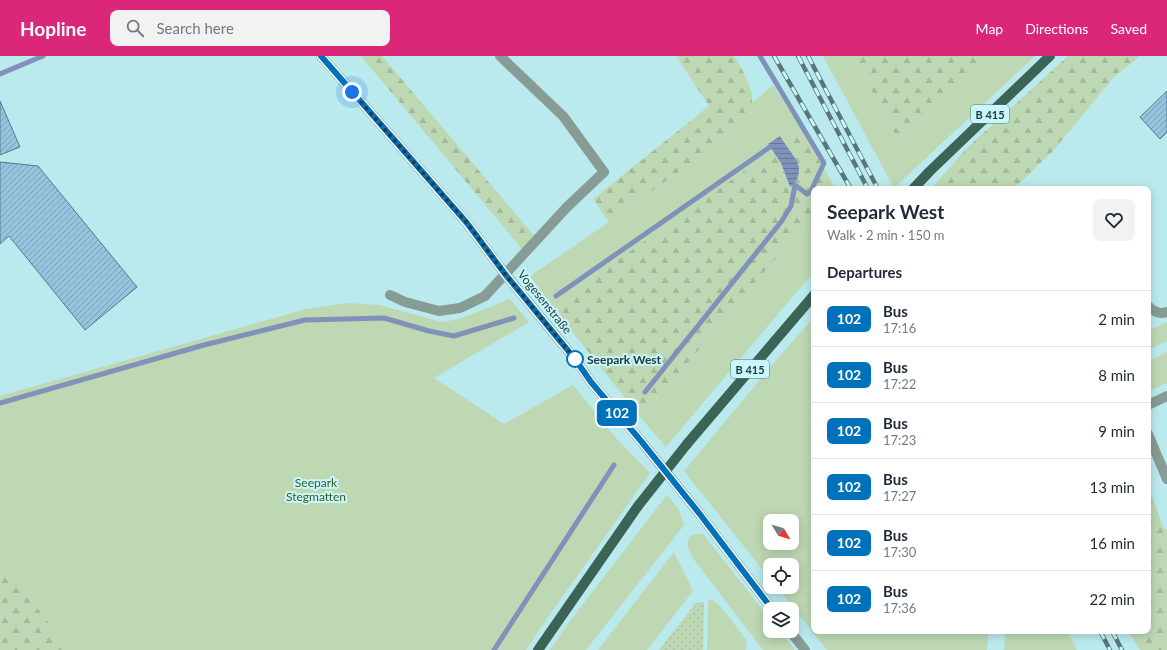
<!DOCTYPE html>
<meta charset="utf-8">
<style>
:root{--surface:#fff;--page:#f2f2f3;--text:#1f2937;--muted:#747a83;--line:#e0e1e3;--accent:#db2777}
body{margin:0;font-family:Lato,sans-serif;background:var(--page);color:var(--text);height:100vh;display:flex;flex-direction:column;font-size:15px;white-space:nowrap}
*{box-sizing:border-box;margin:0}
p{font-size:13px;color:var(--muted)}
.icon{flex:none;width:22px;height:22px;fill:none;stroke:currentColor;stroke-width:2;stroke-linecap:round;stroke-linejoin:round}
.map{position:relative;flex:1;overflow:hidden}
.drawer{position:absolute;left:811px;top:130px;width:340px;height:448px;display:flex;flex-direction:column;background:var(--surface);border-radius:8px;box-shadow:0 2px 10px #0003}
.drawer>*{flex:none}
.badge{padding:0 8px;border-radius:6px;font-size:14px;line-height:26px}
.needle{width:26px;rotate:128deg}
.tools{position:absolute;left:763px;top:458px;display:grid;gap:8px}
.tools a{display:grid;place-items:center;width:36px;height:36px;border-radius:8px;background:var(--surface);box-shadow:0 2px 10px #0003;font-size:20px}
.you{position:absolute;width:20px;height:20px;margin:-10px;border:3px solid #fff;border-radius:50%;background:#1a73e8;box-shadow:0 0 0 6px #1a73e833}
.map>.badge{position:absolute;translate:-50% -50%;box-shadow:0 0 0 2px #fff}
h2{padding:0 16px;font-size:15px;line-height:36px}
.round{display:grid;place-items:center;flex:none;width:42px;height:42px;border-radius:8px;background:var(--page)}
.overview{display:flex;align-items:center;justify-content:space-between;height:68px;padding:0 16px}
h1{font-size:19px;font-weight:700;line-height:30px}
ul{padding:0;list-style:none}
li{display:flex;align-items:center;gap:12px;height:56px;padding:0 16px;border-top:1px solid var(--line)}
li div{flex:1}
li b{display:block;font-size:15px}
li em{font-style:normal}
li .badge{min-width:44px;font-weight:700;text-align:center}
header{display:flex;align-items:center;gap:24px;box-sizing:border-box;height:56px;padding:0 20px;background:var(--accent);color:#fff}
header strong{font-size:19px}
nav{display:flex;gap:22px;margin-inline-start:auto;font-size:14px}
.search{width:280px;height:36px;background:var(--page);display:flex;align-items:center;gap:10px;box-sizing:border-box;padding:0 14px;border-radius:8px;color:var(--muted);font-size:15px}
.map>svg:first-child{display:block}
</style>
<header>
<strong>Hopline</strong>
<div class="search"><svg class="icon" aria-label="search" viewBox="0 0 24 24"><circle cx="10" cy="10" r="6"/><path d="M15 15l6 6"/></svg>Search here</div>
<nav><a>Map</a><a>Directions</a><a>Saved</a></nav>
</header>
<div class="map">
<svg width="1167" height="594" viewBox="0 0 1167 594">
<defs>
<pattern id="forest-firs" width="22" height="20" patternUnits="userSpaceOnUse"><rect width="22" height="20" fill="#bdd8b3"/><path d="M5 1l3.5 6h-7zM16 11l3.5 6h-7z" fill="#a2ba9b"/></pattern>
<pattern id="garden-dots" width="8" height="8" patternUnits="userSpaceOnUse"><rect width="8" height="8" fill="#bdd8b3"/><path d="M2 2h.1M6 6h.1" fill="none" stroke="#a2ba9b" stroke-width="1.8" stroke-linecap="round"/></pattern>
<pattern id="water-rules" width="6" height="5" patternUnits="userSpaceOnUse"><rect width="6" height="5" fill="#8092b9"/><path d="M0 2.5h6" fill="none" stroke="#697898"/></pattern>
<pattern id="building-hatch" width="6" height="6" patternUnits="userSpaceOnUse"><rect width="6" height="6" fill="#96c4de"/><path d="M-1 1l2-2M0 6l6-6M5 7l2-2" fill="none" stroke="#7aa0b5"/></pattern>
</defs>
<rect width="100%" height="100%" fill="#baeaed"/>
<g fill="#bdd8b3" fill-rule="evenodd">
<path d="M823,0H854L898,85L992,0H1035L894,132Z"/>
<path d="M773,29L802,74L784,87L780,81L768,88L773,95L552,250L530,220L609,166L737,74L749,58L752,47Z"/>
<path d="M814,157V216L788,246L666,391L641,362Z"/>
<path d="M510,243L529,266L434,322L504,368L573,329L616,382L650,417L539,574L526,594H0V340L306,253L347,247L380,249L442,266L459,263Z"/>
<path d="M814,261V575H989L987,594H827L777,531H792V509H770V523L684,415L778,302ZM770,465H792V487H770Z"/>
<path d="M1167,266V285L1148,294V275Z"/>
<path d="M1167,296V327L1148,335V306Z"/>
<path d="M667,439L679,454L684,469L586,594H550L570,565Z"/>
<path d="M696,478H703L770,563V575H780L795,594H763L692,501L687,488L690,480Z"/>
<path d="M674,496L693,535L647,594H598Z"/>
<path d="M710,543C721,547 739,575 747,585L746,594H707L708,547Z"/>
<path d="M1006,575H1067L1077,594H1004Z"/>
</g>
<g fill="url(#forest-firs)">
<path d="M361,0H382L536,182L522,193Z"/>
<path d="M676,0H734C744,16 759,40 749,59C746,64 741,69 737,74L609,166L593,143L709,50Z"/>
<path d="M854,0H992L898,85Z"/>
<path d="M1068,0H1140L1114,21L1053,95L1013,133H931L966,93Z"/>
<path d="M802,74L835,132L834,133H814V157L641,362L552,250L773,95L781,107L790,131L799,109L784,87Z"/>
<path d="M1148,429L1163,471L1167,474V594H1140L1128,575H1148Z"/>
<path d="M0,504L70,594H0Z"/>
</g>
<path fill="url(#garden-dots)" d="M704,546L703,594H659L696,547Z"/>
<path fill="url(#water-rules)" d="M780,80C784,87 796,102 798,108C801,116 797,127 790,131L781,107L768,88Z"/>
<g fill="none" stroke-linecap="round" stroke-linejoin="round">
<g stroke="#8092b9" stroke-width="5">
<path d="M0,18L43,0"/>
<path d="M556,240L770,91"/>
<path d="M645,336L781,166L791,150L795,129L807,138L811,135L824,107L760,0"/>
<path d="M0,347L204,289L305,264L384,262L429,275L454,280L514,262"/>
<path d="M494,594L614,409"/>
</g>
</g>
<g fill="url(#building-hatch)" stroke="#56788b">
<path d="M1167,35V76L1160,83L1140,61Z"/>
<path d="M0,45L20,91L0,99Z"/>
<path d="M0,106L38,110L137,231L85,274L9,180L0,188Z"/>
</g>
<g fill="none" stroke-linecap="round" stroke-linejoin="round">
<g stroke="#879c94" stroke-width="10">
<path d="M321,0L467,167L505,218L575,303L591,326L641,385L699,457L772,553"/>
<path d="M390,239L405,246L439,255L460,252L485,240L567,151L604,116L563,60L500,0"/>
<path d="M1148,250C1153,255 1159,259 1167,256"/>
<path d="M1148,349L1167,340"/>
<path d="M1148,378L1167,423"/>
<path d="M790,575L805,594"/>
</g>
<g stroke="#3b6456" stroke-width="10">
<path d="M913,133L930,115L1050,0"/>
<path d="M687,388L814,239"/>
<path d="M538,594L638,450"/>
</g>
<defs>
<g id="rail">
<path d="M774,0L851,133"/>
<path d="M798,0L868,133"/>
<path d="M808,0L878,133"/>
<path d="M1100,575L1110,594"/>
<path d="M1112,575L1122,594"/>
</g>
</defs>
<use href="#rail" stroke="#597678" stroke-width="4.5"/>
<use href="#rail" stroke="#c7f7fb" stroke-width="3" stroke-dasharray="9" stroke-linecap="butt"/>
<path stroke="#3b6456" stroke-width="10" d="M638,450L687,388"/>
</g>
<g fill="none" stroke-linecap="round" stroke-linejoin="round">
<defs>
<path id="line" d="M321,0L467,167L505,218L575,303L591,326L641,385L699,457L772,553"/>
</defs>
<use href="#line" stroke="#fff" stroke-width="9"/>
<use href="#line" stroke="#0072bc" stroke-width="6"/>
<path stroke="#263a3b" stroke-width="4" stroke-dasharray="0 7.2" d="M352,36L467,167L505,218L575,303"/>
</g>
<circle fill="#fff" stroke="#0072bc" stroke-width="2" cx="575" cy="303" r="8"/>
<g text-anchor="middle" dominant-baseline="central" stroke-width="4" stroke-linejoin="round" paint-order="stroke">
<g fill="#c7f7fb" stroke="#567375" stroke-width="1">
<rect x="971" y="49" width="38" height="18" rx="3"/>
<rect x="731" y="304" width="38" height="18" rx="3"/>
</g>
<g font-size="11" font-weight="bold" fill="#263a3b">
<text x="990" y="58">B 415</text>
<text x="750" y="313">B 415</text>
</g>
<g font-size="12" fill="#263a3b" stroke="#c7f7fb">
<text transform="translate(545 246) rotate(51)">Vogesenstraße</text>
</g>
<g font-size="12" font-weight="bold" fill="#263a3b" stroke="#c7f7fb" text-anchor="start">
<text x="587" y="303">Seepark West</text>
</g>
<g font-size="12" fill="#345925" stroke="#c7f7fb">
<text x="316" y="426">Seepark<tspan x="316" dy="14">Stegmatten</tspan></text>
</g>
</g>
</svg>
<div class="tools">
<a><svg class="needle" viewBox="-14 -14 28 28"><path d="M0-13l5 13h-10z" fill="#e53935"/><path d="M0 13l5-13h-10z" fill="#747a83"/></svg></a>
<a><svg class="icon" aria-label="locate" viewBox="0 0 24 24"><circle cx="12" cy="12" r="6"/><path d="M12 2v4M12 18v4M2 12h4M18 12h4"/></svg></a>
<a><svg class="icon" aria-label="layers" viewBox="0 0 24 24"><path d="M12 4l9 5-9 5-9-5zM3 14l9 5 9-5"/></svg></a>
</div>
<div class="you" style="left:352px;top:36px"></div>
<b class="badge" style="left:617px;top:357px;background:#0072bc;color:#fff">102</b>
<section class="drawer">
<div class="overview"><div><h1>Seepark West</h1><p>Walk · 2 min · 150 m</p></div><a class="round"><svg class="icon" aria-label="heart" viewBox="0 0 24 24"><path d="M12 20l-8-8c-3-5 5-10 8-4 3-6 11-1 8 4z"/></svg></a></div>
<h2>Departures</h2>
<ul>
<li><span class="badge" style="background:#0072bc;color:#fff">102</span><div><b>Bus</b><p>17:16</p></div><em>2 min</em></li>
<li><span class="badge" style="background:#0072bc;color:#fff">102</span><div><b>Bus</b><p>17:22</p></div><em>8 min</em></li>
<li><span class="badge" style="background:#0072bc;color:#fff">102</span><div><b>Bus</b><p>17:23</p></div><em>9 min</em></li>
<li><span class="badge" style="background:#0072bc;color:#fff">102</span><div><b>Bus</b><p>17:27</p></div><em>13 min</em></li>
<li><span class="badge" style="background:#0072bc;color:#fff">102</span><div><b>Bus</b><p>17:30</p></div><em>16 min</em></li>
<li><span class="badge" style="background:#0072bc;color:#fff">102</span><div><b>Bus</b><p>17:36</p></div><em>22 min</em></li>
</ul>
</section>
</div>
